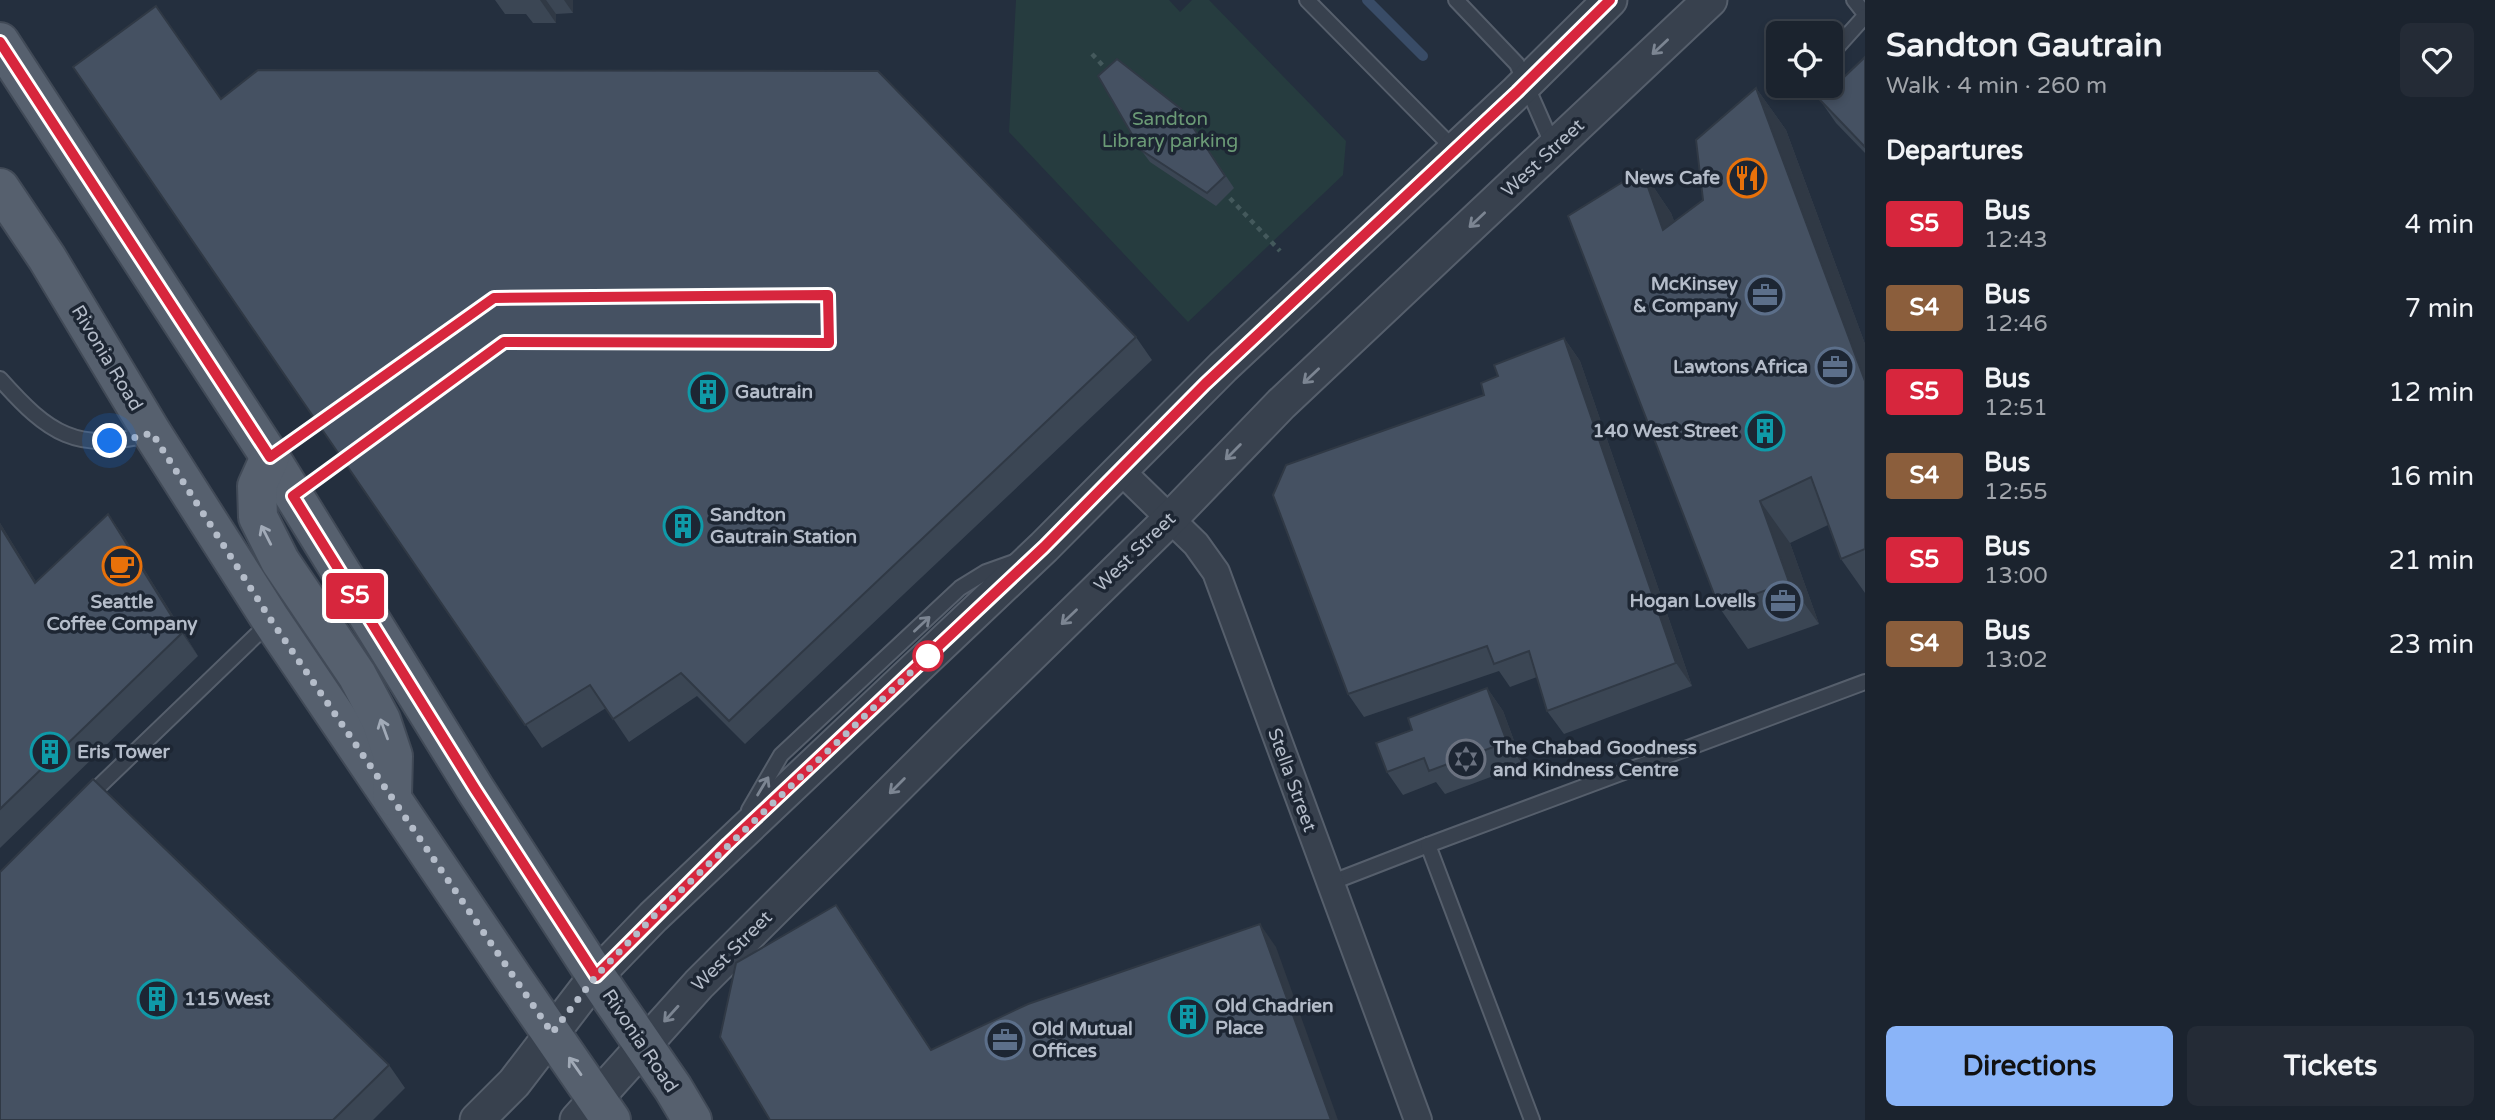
<!DOCTYPE html>
<meta charset="utf-8">
<style>
:root{--surface:#1b232e;--page:#242b36;--text:#f1f3f6;--muted:#a0a4aa;--line:#39404a;--accent:#8ab4f8}
body{margin:0;font-family:"Varela Round",sans-serif;background:var(--page);color:var(--text);height:100vh;display:flex;flex-direction:column;font-size:26px;white-space:nowrap}
*{box-sizing:border-box;margin:0}
p{font-size:23px;color:var(--muted)}
.icon{flex:none;width:38px;height:38px;fill:none;stroke:currentColor;stroke-width:2;stroke-linecap:round;stroke-linejoin:round}
.map{position:relative;flex:1;overflow:hidden}
.panel{display:flex;flex-direction:column;background:var(--surface);width:630px}
.panel>*{flex:none}
.badge{padding:0 14px;border-radius:5px;font-size:24px;line-height:46px}
.fabs{position:absolute;left:1766px;top:21px;display:grid;gap:14px}
.fabs a{display:grid;place-items:center;width:77px;height:77px;border-radius:10px;background:var(--surface);box-shadow:0 4px 10px #0003,0 0 0 2px var(--line);font-size:35px}
.you{position:absolute;width:35px;height:35px;margin:-18px;border:5px solid #fff;border-radius:50%;background:#1a73e8;box-shadow:0 0 0 10px #1a73e833}
.map>.badge{position:absolute;translate:-50% -50%;box-shadow:0 0 0 4px #fff}
h2{padding:0 21px;font-size:26px;line-height:63px}
.round{display:grid;place-items:center;flex:none;width:74px;height:74px;border-radius:10px;background:var(--page)}
.head{display:flex;align-items:center;justify-content:space-between;height:119px;padding:0 21px}
h1{font-size:33px;font-weight:700;line-height:52px}
.cta{display:flex;gap:14px;margin-top:auto;padding:14px 21px}
.cta a{flex:1;height:80px;border-radius:10px;background:var(--accent);color:#111;font-size:28px;font-weight:700;line-height:80px;text-align:center}
.cta a+a{background:var(--page);color:var(--text)}
ul{padding:0;list-style:none}
li{display:flex;align-items:center;gap:21px;height:84px;padding:0 21px}
li div{flex:1}
li b{display:block;font-size:26px}
li em{font-style:normal}
li .badge{min-width:77px;font-weight:700;text-align:center}
main{display:flex;flex:1;min-height:0}
.map>svg:first-child{display:block}
</style>
<main>
<div class="map">
<svg width="1865" height="1120" viewBox="0 0 1865 1120">
<rect width="100%" height="100%" fill="#242f3e"/>
<path fill="#263c3f" d="M1016,0H1169L1180,12L1192,0H1209L1346,141L1343,175L1188,322L1009,132Z"/>
<g fill="none" stroke-linecap="round" stroke-linejoin="round">
<path stroke="#394c67" stroke-width="10" d="M1367,0L1423,56"/>
<defs>
<g id="service">
<path d="M1307,0L1455,150"/>
<path d="M1456,0L1517,64L1554,148"/>
<path d="M1854,0L1865,14"/>
<path d="M1830,55L1865,16"/>
<path d="M0,379C49,434 76,453 151,434"/>
<path d="M87,798L271,621"/>
<path d="M749,810L781,755L960,588L986,572L1014,562"/>
<path d="M1330,883L1428,845"/>
<path d="M1532,1120L1428,845L1865,682"/>
</g>
<path id="minor" d="M1119,469L1196,544L1216,572L1418,1120"/>
<g id="tertiary">
<path d="M477,1120L514,1083L596,976L653,917L1044,547L1223,367L1517,92L1610,0"/>
<path d="M577,1120L699,984L946,738L1171,518L1281,404L1710,0"/>
</g>
<g id="primary">
<path d="M0,42L270,457L475,789L596,976L673,1088L692,1120"/>
<path d="M0,188L47,258L152,433L271,620L513,978L611,1120"/>
<path d="M270,457L257,486L258,517L280,561L357,675L381,720L393,756L392,796"/>
</g>
</defs>
<use href="#service" stroke="#565f6c" stroke-width="18"/>
<use href="#minor" stroke="#565f6c" stroke-width="30"/>
<use href="#tertiary" stroke="#565f6c" stroke-width="37"/>
<use href="#primary" stroke="#414a57" stroke-width="42"/>
<g stroke="#44595c" stroke-width="4.5" stroke-dasharray="5 5" stroke-linecap="butt">
<path d="M1092,54L1108,71"/>
<path d="M1223,191L1280,251"/>
</g>
<use href="#service" stroke="#38414e" stroke-width="14"/>
<use href="#minor" stroke="#38414e" stroke-width="26"/>
<use href="#tertiary" stroke="#38414e" stroke-width="33"/>
<use href="#primary" stroke="#56606e" stroke-width="38"/>
</g>
<g fill="#3b4654">
<path d="M495,0H573V13L556,14V23H533L526,14H505Z"/>
<path d="M1865,57V153L1836,123L1820,100Z"/>
<path d="M73,67L221,99L1136,337L1152,360L745,744L697,696L629,742L606,708L542,748Z"/>
<path d="M1756,88L1786,130L1865,344V593L1841,559L1828,525L1790,543L1819,624L1748,649L1719,607L1642,170L1671,213L1674,221L1703,200Z"/>
<path d="M1181,109L1234,188L1216,206L1150,162L1141,150Z"/>
<path d="M1564,338L1580,361L1692,686L1564,734L1547,711L1537,677L1510,687L1499,671L1364,717L1348,694L1484,395L1498,376Z"/>
<path d="M108,514L124,537L198,656L0,848V523L36,582Z"/>
<path d="M1487,688L1503,711L1523,765L1445,794L1436,782L1403,795L1387,772L1412,730Z"/>
<path d="M389,1065L405,1088L373,1120H0Z"/>
</g>
<g fill="#303945">
<path d="M540,0H546L556,14V23Z"/>
<path d="M564,0H573V13Z"/>
<path d="M1756,88L1786,130L1865,344V381Z"/>
<path d="M1642,170L1671,213L1693,272L1663,230Z"/>
<path d="M1564,338L1580,361L1692,686L1676,663Z"/>
<path d="M1760,501L1790,543L1819,624L1789,582Z"/>
<path d="M108,514L124,537L198,656L182,633Z"/>
<path d="M0,523L51,606L35,583L0,526Z"/>
<path d="M1487,688L1503,711L1523,765L1507,742Z"/>
<path d="M836,905L852,928L947,1073L931,1050Z"/>
<path d="M1260,924L1276,947L1338,1120H1331Z"/>
</g>
<g fill="#455162" stroke="#303945" stroke-width="2">
<path d="M156,6L221,99L258,70L878,71L1136,337L729,721L681,673L613,719L590,685L525,725L73,67Z"/>
<path d="M1865,57V147L1820,100Z"/>
<path d="M1117,59L1181,109L1225,176L1207,193L1141,150L1098,76Z"/>
<path d="M1756,88L1865,381V549L1841,559L1811,477L1760,501L1789,582L1719,607L1568,216L1642,170L1663,230L1703,200L1696,140Z"/>
<path d="M1564,338L1676,663L1547,711L1529,651L1494,664L1487,646L1348,694L1273,495L1286,465L1484,395L1481,383L1498,376L1494,365Z"/>
<path d="M108,514L182,633L0,809V526L35,583Z"/>
<path d="M1487,688L1507,742L1429,771L1424,758L1387,772L1376,743L1412,730L1408,718Z"/>
<path d="M93,779L389,1065L333,1120H0V872Z"/>
<path d="M836,905L931,1050L1028,1004L1260,924L1331,1120H770L720,1037L736,963Z"/>
</g>
<defs><path id="oneway-shaft" d="M-6 0H5M1.5-3L5.5 0L1.5 3" fill="none" stroke-width="1.6" stroke-linecap="round" stroke-linejoin="round" transform="scale(1.75)"/></defs>
<g stroke="#7c8592">
<use href="#oneway-shaft" transform="translate(1660 47) rotate(137)"/>
<use href="#oneway-shaft" transform="translate(1477 220) rotate(137)"/>
<use href="#oneway-shaft" transform="translate(1311 376) rotate(137)"/>
<use href="#oneway-shaft" transform="translate(1233 452) rotate(135)"/>
<use href="#oneway-shaft" transform="translate(1069 617) rotate(136)"/>
<use href="#oneway-shaft" transform="translate(922 624) rotate(-43)"/>
<use href="#oneway-shaft" transform="translate(763 786) rotate(-59)"/>
<use href="#oneway-shaft" transform="translate(897 786) rotate(135)"/>
<use href="#oneway-shaft" transform="translate(671 1014) rotate(132)"/>
</g>
<g stroke="#a1aab7">
<use href="#oneway-shaft" transform="translate(266 535) rotate(-117)"/>
<use href="#oneway-shaft" transform="translate(384 729) rotate(-110)"/>
<use href="#oneway-shaft" transform="translate(575 1066) rotate(-125)"/>
</g>
<g fill="none" stroke-linecap="round" stroke-linejoin="round">
<defs>
<path id="line" d="M0,42L270,457L494,298L828,295L829,343L504,342L293,496L475,789L596,976L728,844L1044,547L1205,384L1517,92L1610,0"/>
</defs>
<use href="#line" stroke="#fff" stroke-width="16"/>
<use href="#line" stroke="#d7263d" stroke-width="10"/>
<path stroke="#b4bcc9" stroke-width="7" stroke-dasharray="0 12.6" d="M110,441L125,440L152,433L271,620L552,1033L596,976L653,917L928,656"/>
</g>
<defs>
<symbol id="restaurant-ring" viewBox="-11 -11 22 22"><circle r="9.5" fill="#1d2633" stroke="#e8710a" stroke-width="1.5"/><path d="M-5-6h1v4h1v-4h1v4h1v-4h1v5L-1.5 .5V6h-2V.5L-5-1ZM5-6V6H3V1.5H1.5Q1.5-4 5-6Z" fill="#e8710a"/></symbol>
<symbol id="office-ring" viewBox="-11 -11 22 22"><circle r="9.5" fill="#1d2633" stroke="#5c6f8a" stroke-width="1.5"/><path d="M-6-3h4V-5.5h4V-3h4V5H-6ZM-1-4.5V-3h2v-1.5ZM-6 0V1H6V0Z" fill="#5c6f8a"/></symbol>
<symbol id="building-ring" viewBox="-11 -11 22 22"><circle r="9.5" fill="#1d2633" stroke="#0f9aa8" stroke-width="1.5"/><path d="M-4-6H4V6H1V3H-1V6H-4ZM-2.5-4.3h1.7v1.8h-1.7ZM.8-4.3h1.7v1.8H.8ZM-2.5-1h1.7V.8h-1.7ZM.8-1h1.7V.8H.8Z" fill="#0f9aa8"/></symbol>
<symbol id="cafe-ring" viewBox="-11 -11 22 22"><circle r="9.5" fill="#1d2633" stroke="#e8710a" stroke-width="1.5"/><path d="M-5.5-4.5H6V0H3Q3 3.5 0 3.5H-2.5Q-5.5 3.5-5.5 0ZM3-3.2v2h1.7v-2ZM-6 4.5H4V6H-6Z" fill="#e8710a"/></symbol>
<symbol id="synagogue-ring" viewBox="-11 -11 22 22"><circle r="9.5" fill="#1d2633" stroke="#6b7280" stroke-width="1.5"/><path d="M0-6.5L5.6 3.2H-5.6ZM0 6.5L5.6-3.2H-5.6Z" fill="#6b7280"/></symbol>
</defs>
<g fill-rule="evenodd">
<use href="#restaurant-ring" x="1725" y="156" width="44" height="44"/>
<use href="#office-ring" x="1743" y="273" width="44" height="44"/>
<use href="#office-ring" x="1813" y="345" width="44" height="44"/>
<use href="#building-ring" x="686" y="370" width="44" height="44"/>
<use href="#building-ring" x="1743" y="409" width="44" height="44"/>
<use href="#building-ring" x="661" y="504" width="44" height="44"/>
<use href="#cafe-ring" x="100" y="544" width="44" height="44"/>
<use href="#office-ring" x="1761" y="579" width="44" height="44"/>
<use href="#building-ring" x="28" y="730" width="44" height="44"/>
<use href="#synagogue-ring" x="1444" y="737" width="44" height="44"/>
<use href="#building-ring" x="135" y="977" width="44" height="44"/>
<use href="#building-ring" x="1166" y="995" width="44" height="44"/>
<use href="#office-ring" x="983" y="1018" width="44" height="44"/>
</g>
<circle fill="#fff" stroke="#d7263d" stroke-width="3.5" cx="928" cy="656" r="14"/>
<g text-anchor="middle" dominant-baseline="central" stroke-width="7" stroke-linejoin="round" paint-order="stroke">
<g font-size="19" fill="#6b9a76" stroke="#1d2633">
<text x="1170" y="119">Sandton<tspan x="1170" dy="22">Library parking</tspan></text>
</g>
<g font-size="19" fill="#b4bcc9" stroke="#1d2633">
<text transform="translate(1543 158) rotate(-43)">West Street</text>
<text transform="translate(107 358) rotate(59)">Rivonia Road</text>
<text transform="translate(1135 552) rotate(-44)">West Street</text>
<text transform="translate(1292 780) rotate(70)">Stella Street</text>
<text transform="translate(732 951) rotate(-45)">West Street</text>
<text transform="translate(640 1041) rotate(56)">Rivonia Road</text>
</g>
<g font-size="19" font-weight="bold" fill="#b4bcc9" stroke="#1d2633" text-anchor="start">
<text x="1720" y="178" text-anchor="end">News Cafe</text>
<text x="1738" y="284" text-anchor="end">McKinsey<tspan x="1738" dy="22">&amp; Company</tspan></text>
<text x="1808" y="367" text-anchor="end">Lawtons Africa</text>
<text x="735" y="392">Gautrain</text>
<text x="1738" y="431" text-anchor="end">140 West Street</text>
<text x="710" y="515">Sandton<tspan x="710" dy="22">Gautrain Station</tspan></text>
<text x="1756" y="601" text-anchor="end">Hogan Lovells</text>
<text x="122" y="602" text-anchor="middle">Seattle<tspan x="122" dy="22">Coffee Company</tspan></text>
<text x="1493" y="748">The Chabad Goodness<tspan x="1493" dy="22">and Kindness Centre</tspan></text>
<text x="77" y="752">Eris Tower</text>
<text x="184" y="999">115 West</text>
<text x="1215" y="1006">Old Chadrien<tspan x="1215" dy="22">Place</tspan></text>
<text x="1032" y="1029">Old Mutual<tspan x="1032" dy="22">Offices</tspan></text>
</g>
</g>
</svg>
<div class="fabs">
<a><svg class="icon" aria-label="locate" viewBox="0 0 24 24"><circle cx="12" cy="12" r="6"/><path d="M12 2v4M12 18v4M2 12h4M18 12h4"/></svg></a>
</div>
<div class="you" style="left:110px;top:441px"></div>
<b class="badge" style="left:355px;top:596px;background:#d7263d;color:#fff">S5</b>
</div>
<section class="panel">
<div class="head"><div><h1>Sandton Gautrain</h1><p>Walk · 4 min · 260 m</p></div><a class="round"><svg class="icon" aria-label="heart" viewBox="0 0 24 24"><path d="M12 20l-8-8c-3-5 5-10 8-4 3-6 11-1 8 4z"/></svg></a></div>
<h2>Departures</h2>
<ul>
<li><span class="badge" style="background:#d7263d;color:#fff">S5</span><div><b>Bus</b><p>12:43</p></div><em>4 min</em></li>
<li><span class="badge" style="background:#8b5e3c;color:#fff">S4</span><div><b>Bus</b><p>12:46</p></div><em>7 min</em></li>
<li><span class="badge" style="background:#d7263d;color:#fff">S5</span><div><b>Bus</b><p>12:51</p></div><em>12 min</em></li>
<li><span class="badge" style="background:#8b5e3c;color:#fff">S4</span><div><b>Bus</b><p>12:55</p></div><em>16 min</em></li>
<li><span class="badge" style="background:#d7263d;color:#fff">S5</span><div><b>Bus</b><p>13:00</p></div><em>21 min</em></li>
<li><span class="badge" style="background:#8b5e3c;color:#fff">S4</span><div><b>Bus</b><p>13:02</p></div><em>23 min</em></li>
</ul>
<div class="cta"><a>Directions</a><a>Tickets</a></div>
</section>
</main>
